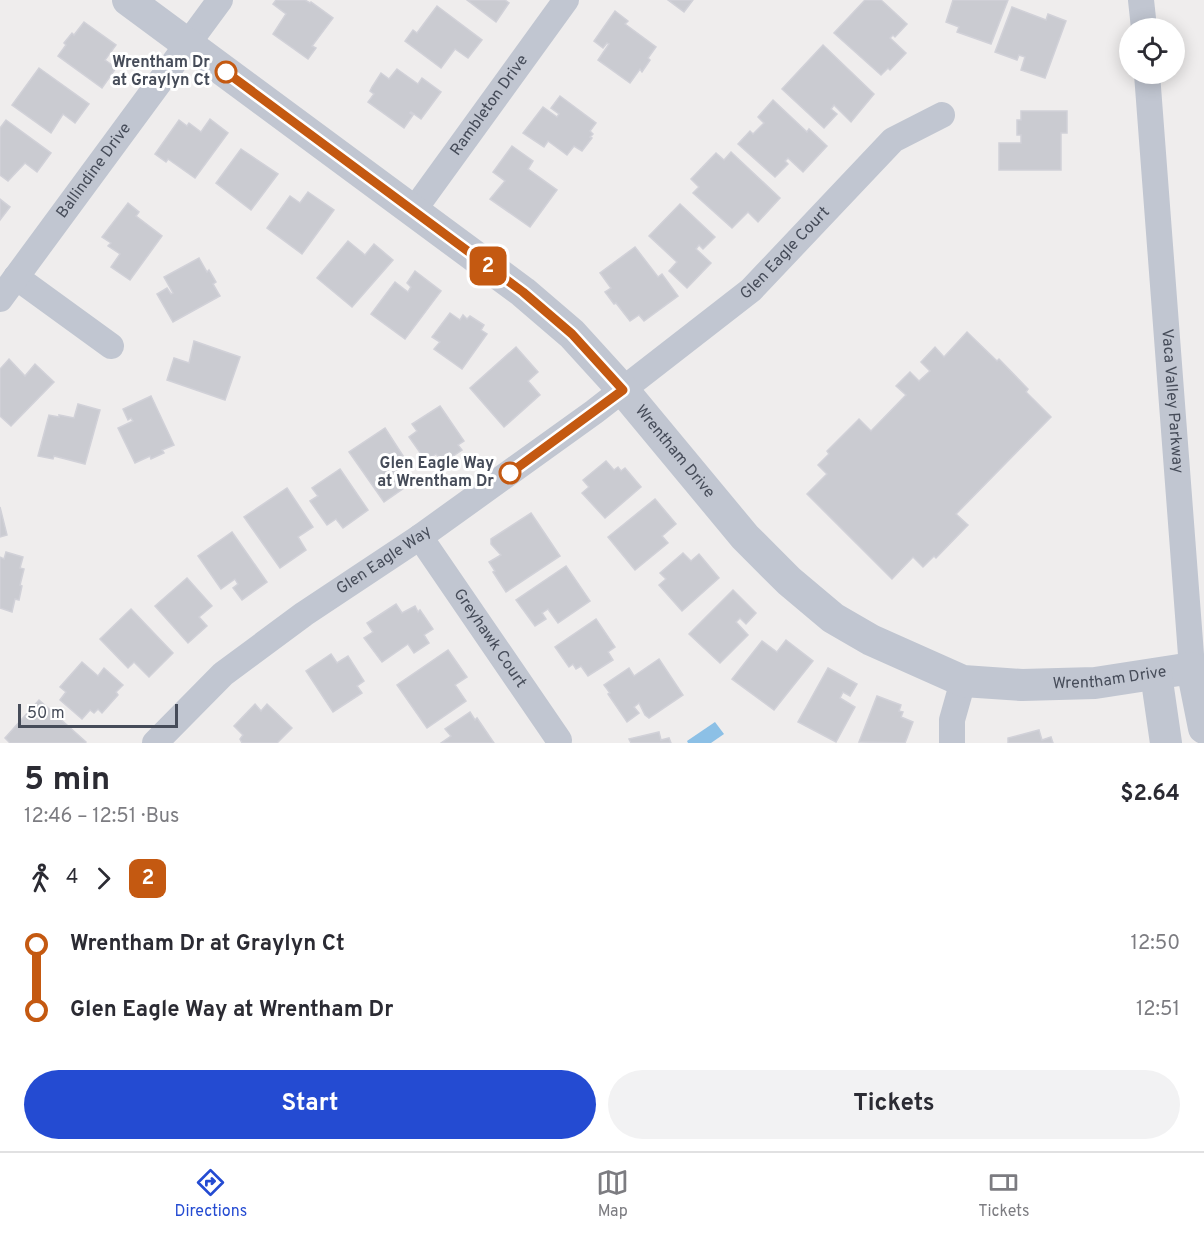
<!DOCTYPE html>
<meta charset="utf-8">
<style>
:root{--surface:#fff;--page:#f2f2f3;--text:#2b2b33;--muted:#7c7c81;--line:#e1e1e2;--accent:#244bd2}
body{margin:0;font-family:Overpass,sans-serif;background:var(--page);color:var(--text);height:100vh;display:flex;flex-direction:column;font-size:22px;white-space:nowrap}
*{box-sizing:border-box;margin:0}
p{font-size:20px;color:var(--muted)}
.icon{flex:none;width:33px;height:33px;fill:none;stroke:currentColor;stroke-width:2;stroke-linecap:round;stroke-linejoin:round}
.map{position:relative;height:743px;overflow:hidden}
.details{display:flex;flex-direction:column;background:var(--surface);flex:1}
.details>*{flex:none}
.badge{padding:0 12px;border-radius:9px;font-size:21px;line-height:39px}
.buttons{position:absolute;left:1119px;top:18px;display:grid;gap:12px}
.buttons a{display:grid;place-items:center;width:66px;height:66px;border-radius:50%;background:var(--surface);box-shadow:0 3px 15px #0003;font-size:30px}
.scale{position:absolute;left:18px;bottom:15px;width:160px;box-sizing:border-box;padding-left:6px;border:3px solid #464c59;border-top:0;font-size:16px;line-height:21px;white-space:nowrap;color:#464c59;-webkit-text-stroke:4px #fff;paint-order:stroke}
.map>.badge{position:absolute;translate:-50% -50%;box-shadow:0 0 0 3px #fff}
.legs{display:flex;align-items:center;gap:9px;height:66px;padding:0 24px;font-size:20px}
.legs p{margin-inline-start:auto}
.head{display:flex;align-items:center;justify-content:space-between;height:102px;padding:0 24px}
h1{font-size:33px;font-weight:700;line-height:45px}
.action{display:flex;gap:12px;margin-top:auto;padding:12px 24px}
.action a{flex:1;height:69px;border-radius:36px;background:var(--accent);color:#fff;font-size:24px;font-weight:700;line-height:69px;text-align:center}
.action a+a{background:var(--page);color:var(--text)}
ul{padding:0 24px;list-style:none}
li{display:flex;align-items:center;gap:21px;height:66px;font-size:22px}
li i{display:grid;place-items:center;width:9px;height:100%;margin:0 8px;background:currentColor}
li i::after{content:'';width:15px;height:15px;margin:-8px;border:4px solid;border-radius:50%;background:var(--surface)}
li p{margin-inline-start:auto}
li:first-child i{background:linear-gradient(#0000 50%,currentColor 0)}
li:last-child i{background:linear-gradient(currentColor 50%,#0000 0)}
.dock{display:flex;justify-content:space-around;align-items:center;height:84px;border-top:2px solid var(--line);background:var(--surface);font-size:16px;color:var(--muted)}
.dock a{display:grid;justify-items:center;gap:3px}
.dock .on{color:var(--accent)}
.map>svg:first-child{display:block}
</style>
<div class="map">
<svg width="1204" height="743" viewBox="0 0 1204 743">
<rect width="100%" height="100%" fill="#efeded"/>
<path fill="#8cc0e6" d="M715,722L724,734L711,743H688L687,741Z"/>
<g fill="#cacbd1" stroke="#d1d1d8" stroke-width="1.5">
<path d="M276,0H305L310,3L311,2L333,18L312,46L316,48L308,59L273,34L286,14L273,4Z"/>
<path d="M467,0H505L509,3L496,22Z"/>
<path d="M668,0H693L684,12Z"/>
<path d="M865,0H881L907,24L895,37L893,35L890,38L906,53L890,70L888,68L881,75L834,33Z"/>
<path d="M953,0H1008L991,44L957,32L959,27L946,22Z"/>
<path d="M437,6L482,40L468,58L455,49L441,68L405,41L413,30L417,33Z"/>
<path d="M1012,7L1046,20L1048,14L1066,21L1045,78L1021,70L1025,57L1019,55L1017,60L995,52Z"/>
<path d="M615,11L628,21L625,24L656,47L648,58L650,60L642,72L640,69L630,83L598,60L609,44L607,43L603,48L594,41Z"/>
<path d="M84,22L116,45L105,60L116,68L102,88L58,56L66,45L64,43L72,33L74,35Z"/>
<path d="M823,45L874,94L851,122L834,105L831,109L837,114L824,128L782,89Z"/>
<path d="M39,68L89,104L75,123L63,114L51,133L12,105Z"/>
<path d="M397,69L418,84L422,78L441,92L421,119L411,112L410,113L413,115L404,128L368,102L374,94L370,91L372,87L381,73L389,79Z"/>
<path d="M560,96L596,123L590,131L593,134L590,137L592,138L582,151L574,146L567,155L548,141L544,147L523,133L543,107L557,117L559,114L551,108Z"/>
<path d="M773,100L807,132L809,129L827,146L803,172L788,158L785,161L788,164L775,177L738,144L750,131L753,134L764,123L758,117Z"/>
<path d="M1021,111H1067V133H1061V170H999V143H1021V135H1017V120H1021Z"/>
<path d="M210,119L228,133L195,178L168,159L166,162L155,154L179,120L187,126L189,123L201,132Z"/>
<path d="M6,120L51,153L37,172L25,163L8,181L0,175V128Z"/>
<path d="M512,146L533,161L528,169L557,190L530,227L490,199L505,181L493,172Z"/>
<path d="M241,149L278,174L251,210L216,183Z"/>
<path d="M731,152L780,198L758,222L748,212L732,228L693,193L699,187L691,179L716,153L724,160Z"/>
<path d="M308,192L334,210L302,254L267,228L290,196L300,203Z"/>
<path d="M0,199L10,207L0,220Z"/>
<path d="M128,203L139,212L136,216L162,236L130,280L111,267L120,254L108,246L111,243L102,237Z"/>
<path d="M680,204L715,237L703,249L699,245L696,249L711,263L687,288L669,271L677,262L649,236Z"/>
<path d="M348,241L365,255L374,244L393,260L352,307L317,278Z"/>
<path d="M635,247L658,277L662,274L678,296L644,321L639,315L630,321L616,303L614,304L605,292L611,288L600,273Z"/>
<path d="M199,258L207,272L209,270L216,282L213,284L220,296L173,322L157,294L167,288L171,294L173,293L164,277Z"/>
<path d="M415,271L441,291L405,339L371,314L395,282L408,292L411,287L407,283Z"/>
<path d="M450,313L460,320L463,315L467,319L470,316L484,325L481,330L487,334L462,369L434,349L440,342L432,337Z"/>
<path d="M967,332L997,361L999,359L1028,389L1026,392L1051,417L956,514L968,525L936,558L934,556L923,567L913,557L892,579L807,494L827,474L818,465L829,454L827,451L859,419L871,431L906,395L896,386L910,372L919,381L930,371L921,362L935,347L944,357Z"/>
<path d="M194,341L240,357L225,400L167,380L174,358L189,363Z"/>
<path d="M516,347L538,372L528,381L540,395L504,427L470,388Z"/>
<path d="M9,359L25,376L35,364L54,382L11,426L0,416V369Z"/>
<path d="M151,396L174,445L162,450L164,453L151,459L150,456L135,463L118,428L133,421L131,418L128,420L123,409Z"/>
<path d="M78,404L100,410L85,464L54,456L53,459L38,456L49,415L59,417V415L74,418Z"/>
<path d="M440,406L464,441L458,445L462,450L447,460L444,456L440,459L436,454L426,461L409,437L417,431L412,424Z"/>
<path d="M385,428L407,462L404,466L394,473L404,488L384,502L349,452Z"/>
<path d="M606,461L614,470L618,467L621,471L625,468L641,487L605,518L582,493L589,487L583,480Z"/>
<path d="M340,469L368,510L343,528L336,519L327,525L310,501L318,496L312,488Z"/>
<path d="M287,488L313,527L298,537L306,550L280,568L244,517Z"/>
<path d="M655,499L676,524L662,536L668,543L635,570L608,537Z"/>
<path d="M0,507L7,535L0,537Z"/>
<path d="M531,513L560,556L506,592L493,572L495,571L489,562L501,555L491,544V539Z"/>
<path d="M232,532L267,582L242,600L233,588L238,584L235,579L221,589L198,556Z"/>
<path d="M6,552L23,557L20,568L24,569L20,585L22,586L19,600L15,599L12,612L0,608V557L4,559Z"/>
<path d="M683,553L691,561L699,554L719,578L682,611L659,585L666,579L660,573Z"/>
<path d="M566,566L590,601L558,623L548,609L542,613L546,619L535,626L516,600Z"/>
<path d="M187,578L212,606L199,617L207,626L188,643L155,606Z"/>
<path d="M733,590L756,613L746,624L740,618L736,622L748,635L720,663L689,634Z"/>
<path d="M396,604L402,613L415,606L418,612L420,610L433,629L424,635L429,643L414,653L408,644L382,662L364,638L373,632L367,623Z"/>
<path d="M131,609L173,653L149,677L134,662L128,668L100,639Z"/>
<path d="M596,619L615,647L608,652L613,660L588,676L581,666L576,669L573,664L569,667L555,647Z"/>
<path d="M786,640L813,661L774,710L732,679L762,641L777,652Z"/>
<path d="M448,650L467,677L455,685L466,701L427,728L397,685Z"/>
<path d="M331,654L337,663L348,656L364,681L357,686L362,693L333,712L306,671Z"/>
<path d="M659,659L683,695L649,718L645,715L639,703L634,707L639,713L627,722L608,694L610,693L604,685L629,668L634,676Z"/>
<path d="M82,662L98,676L104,668L123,685L116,692L118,695L102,713L98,709L94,713L90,710L82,719L60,700L66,692L60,687Z"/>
<path d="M828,668L857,684L850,696L843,692L840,698L855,707L836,742L798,722Z"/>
<path d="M877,696L901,705L899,711L903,712L901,717L913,722L905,743L859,742Z"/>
<path d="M39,700L86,742L85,743H10L5,738Z"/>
<path d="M255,704L261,711L267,704L292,728L277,743H242L240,739L243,735L234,726Z"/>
<path d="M470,712L475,720L477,718L494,743H441L451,736L445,729Z"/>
<path d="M1039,730L1042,740L1051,737L1053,743H1008V738Z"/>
<path d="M659,732L661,740L669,738L671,743H631L629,739Z"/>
</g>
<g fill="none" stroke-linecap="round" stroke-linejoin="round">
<g stroke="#c1c6d1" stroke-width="26">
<path d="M1141,0L1144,28"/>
<path id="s1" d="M1147,74L1192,668"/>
<path id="s2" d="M414,210L566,0"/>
<path d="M16,277L111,346"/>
<path id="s3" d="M0,299L220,0"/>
<path id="s4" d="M420,537L559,740"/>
<path id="s5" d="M155,743L223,674L304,614L420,537L594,412L751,290L893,140L942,115"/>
<path d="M952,743V720L963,681"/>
</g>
<g stroke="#c1c6d1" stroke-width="32">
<path id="s6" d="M128,0L523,292L572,334L623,390L745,537L789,581L833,618L871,640L963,681L1022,685L1095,683L1192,668L1204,728"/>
<path d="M1156,674L1166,743"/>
</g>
</g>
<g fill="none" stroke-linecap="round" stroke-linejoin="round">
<defs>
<path id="line-1" d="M226,72L523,292L572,334L623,390L510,473"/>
</defs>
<use href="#line-1" stroke="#fff" stroke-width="14"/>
<use href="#line-1" stroke="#c45911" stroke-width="9"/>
</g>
<g fill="#fff" stroke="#c45911" stroke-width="3">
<circle cx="226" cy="72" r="10"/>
<circle cx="510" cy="473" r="10"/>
</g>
<g text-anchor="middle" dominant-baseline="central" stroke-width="6" stroke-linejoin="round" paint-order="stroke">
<g font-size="16" font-weight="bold" fill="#464c59" stroke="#fff" text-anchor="end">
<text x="210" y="63">Wrentham Dr<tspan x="210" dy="18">at Graylyn Ct</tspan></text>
<text x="494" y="464">Glen Eagle Way<tspan x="494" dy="18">at Wrentham Dr</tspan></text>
</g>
<g font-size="16" fill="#464c59" stroke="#fff">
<text stroke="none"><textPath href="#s2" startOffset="129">Rambleton Drive</textPath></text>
<text stroke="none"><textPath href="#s3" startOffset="159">Ballindine Drive</textPath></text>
<text stroke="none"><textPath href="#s5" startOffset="800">Glen Eagle Court</textPath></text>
<text stroke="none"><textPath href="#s1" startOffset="328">Vaca Valley Parkway</textPath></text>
<text stroke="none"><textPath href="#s6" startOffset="712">Wrentham Drive</textPath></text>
<text stroke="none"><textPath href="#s5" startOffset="294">Glen Eagle Way</textPath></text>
<text stroke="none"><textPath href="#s4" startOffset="123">Greyhawk Court</textPath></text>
<text stroke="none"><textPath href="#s6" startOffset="1234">Wrentham Drive</textPath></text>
</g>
</g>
</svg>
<div class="buttons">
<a><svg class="icon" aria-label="locate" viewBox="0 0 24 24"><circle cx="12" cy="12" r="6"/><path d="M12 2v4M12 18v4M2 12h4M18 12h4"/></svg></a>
</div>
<div class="scale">50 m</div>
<b class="badge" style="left:488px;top:266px;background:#c45911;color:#fff">2</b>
</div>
<section class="details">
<div class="head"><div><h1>5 min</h1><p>12:46 – 12:51 · Bus</p></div><b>$2.64</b></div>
<div class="legs"><svg class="icon" aria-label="walk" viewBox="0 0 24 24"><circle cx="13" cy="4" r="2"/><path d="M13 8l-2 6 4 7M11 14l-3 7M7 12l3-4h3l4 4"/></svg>4<svg class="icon" aria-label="forward" viewBox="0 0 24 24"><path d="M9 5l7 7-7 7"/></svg><b class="badge" style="background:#c45911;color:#fff">2</b></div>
<ul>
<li><i style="color:#c45911"></i><b>Wrentham Dr at Graylyn Ct</b><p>12:50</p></li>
<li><i style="color:#c45911"></i><b>Glen Eagle Way at Wrentham Dr</b><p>12:51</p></li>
</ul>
<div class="action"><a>Start</a><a>Tickets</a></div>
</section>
<nav class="dock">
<a class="on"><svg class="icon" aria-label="directions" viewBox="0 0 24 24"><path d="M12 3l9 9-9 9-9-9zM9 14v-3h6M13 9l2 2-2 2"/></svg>Directions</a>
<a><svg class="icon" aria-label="map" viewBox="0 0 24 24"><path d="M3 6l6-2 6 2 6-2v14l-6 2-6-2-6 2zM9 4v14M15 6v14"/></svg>Map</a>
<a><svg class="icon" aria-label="tickets" viewBox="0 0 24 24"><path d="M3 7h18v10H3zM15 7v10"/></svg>Tickets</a>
</nav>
